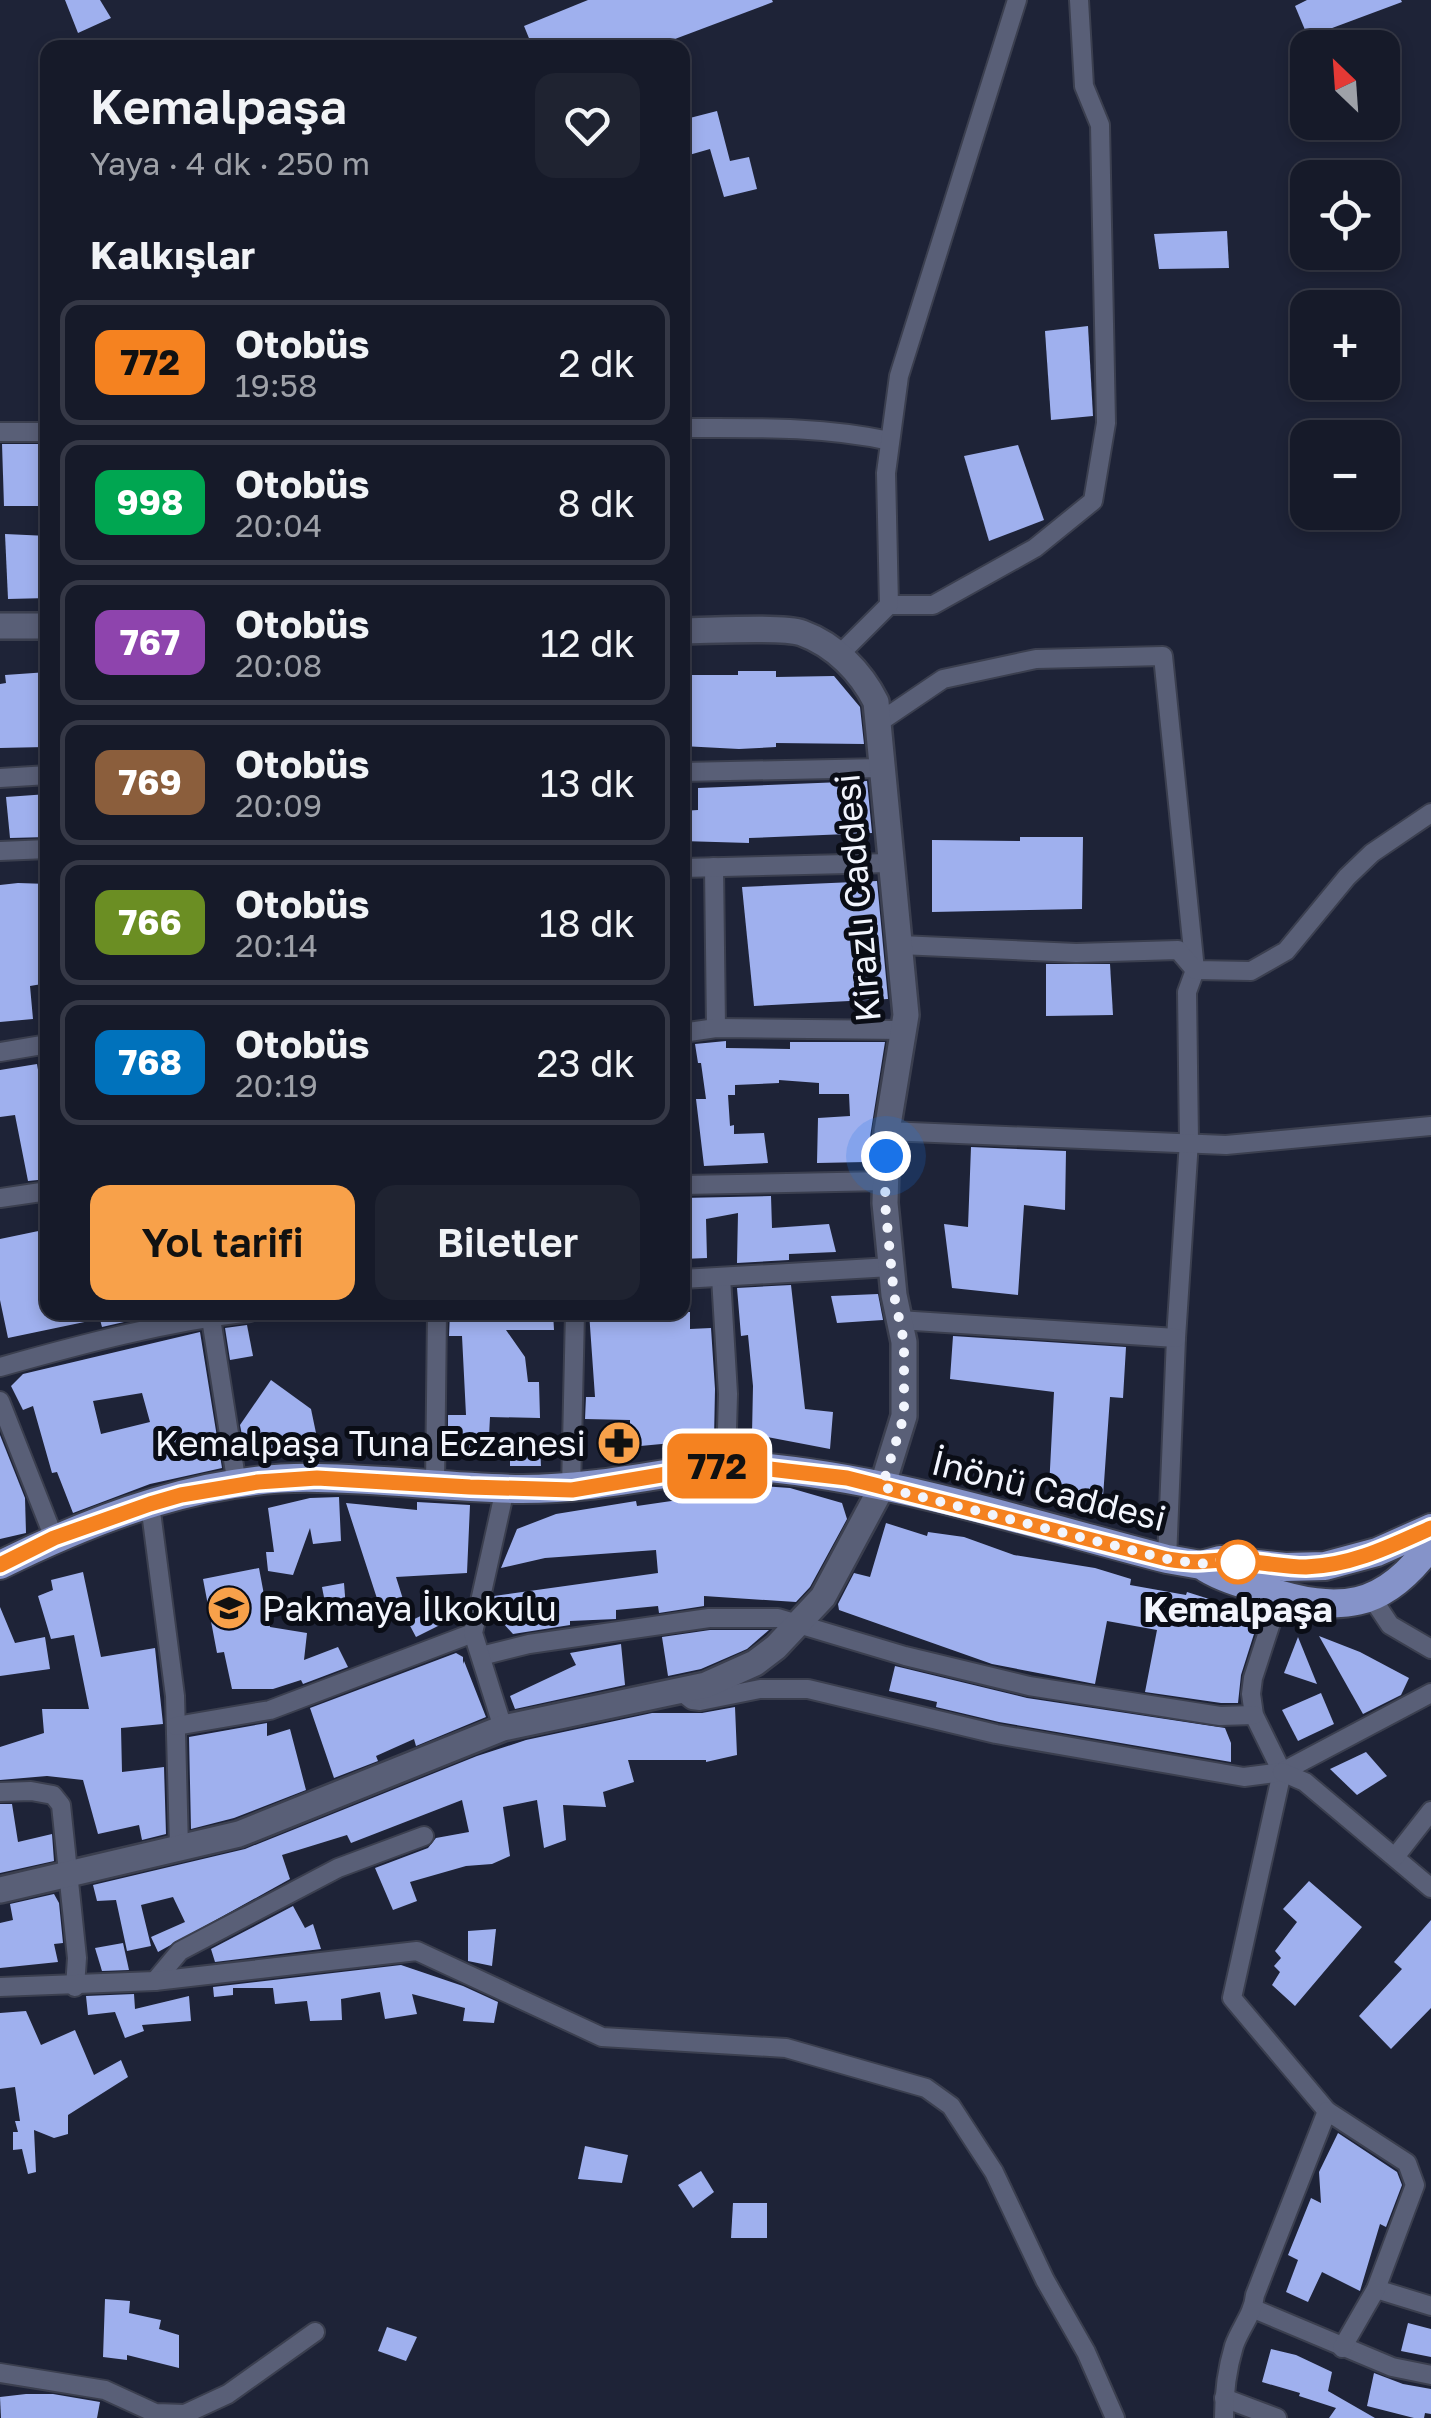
<!DOCTYPE html>
<html lang="tr">
<meta charset="utf-8">
<style>
:root{--surface:#161a29;--page:#1f2331;--text:#f1f3f6;--muted:#9ea1a8;--line:#353846;--accent:#f8a14a}
body{margin:0;font-family:"Golos Text",sans-serif;background:var(--page);color:var(--text);height:100vh;display:flex;flex-direction:column;font-size:38px;white-space:nowrap}
*{box-sizing:border-box;margin:0}
p{font-size:32px;color:var(--muted)}
.icon{flex:none;width:55px;height:55px;fill:none;stroke:currentColor;stroke-width:2;stroke-linecap:round;stroke-linejoin:round}
.map{position:relative;flex:1;overflow:hidden}
.drawer{position:absolute;left:40px;top:40px;width:650px;height:1280px;display:flex;flex-direction:column;background:var(--surface);border-radius:20px;box-shadow:0 5px 15px #0003,0 0 0 2px var(--line)}
.drawer>*{flex:none}
.badge{padding:0 20px;border-radius:15px;font-size:35px;line-height:65px}
.needle{width:65px;rotate:335deg}
.tools{position:absolute;left:1290px;top:30px;display:grid;gap:20px}
.tools a{display:grid;place-items:center;width:110px;height:110px;border-radius:20px;background:var(--surface);box-shadow:0 5px 15px #0003,0 0 0 2px var(--line);font-size:50px}
.you{position:absolute;width:50px;height:50px;margin:-25px;border:8px solid #fff;border-radius:50%;background:#1a73e8;box-shadow:0 0 0 15px #1a73e833}
.map>.badge{position:absolute;translate:-50% -50%;box-shadow:0 0 0 5px #fff}
h2{padding:0 50px;font-size:38px;line-height:90px}
.round{display:grid;place-items:center;flex:none;width:105px;height:105px;border-radius:20px;background:var(--page)}
.headline{display:flex;align-items:center;justify-content:space-between;height:170px;padding:0 50px}
h1{font-size:48px;font-weight:600;line-height:75px}
.cta{display:flex;gap:20px;margin-top:auto;padding:20px 50px}
.cta a{flex:1;height:115px;border-radius:20px;background:var(--accent);color:#111;font-size:40px;font-weight:600;line-height:115px;text-align:center}
.cta a+a{background:var(--page);color:var(--text)}
ul{padding:0;list-style:none}
li{display:flex;align-items:center;gap:30px;height:125px;margin:0 20px 15px;padding:0 30px;border:5px solid var(--line);border-radius:20px}
li div{flex:1}
li b{display:block;font-size:38px}
li em{font-style:normal}
li .badge{min-width:110px;font-weight:700;text-align:center}
.map>svg:first-child{display:block}
</style>
<div class="map">
<svg width="1431" height="2418" viewBox="0 0 1431 2418">
<rect width="100%" height="100%" fill="#1e2337"/>
<g fill="#9fb0ee" fill-rule="evenodd">
<path d="M65,0H100L111,18L78,33Z"/>
<path d="M588,0H772L773,2L651,48H533L524,26Z"/>
<path d="M1307,0H1401L1402,2L1308,37L1295,6Z"/>
<path d="M717,111L730,161L749,157L757,189L724,197L710,149L682,157V120Z"/>
<path d="M1227,231L1229,268L1159,269L1154,234Z"/>
<path d="M1088,326L1093,416L1051,420L1045,331Z"/>
<path d="M2,444H48V506H4Z"/>
<path d="M1018,445L1044,520L989,541L964,456Z"/>
<path d="M5,534L48,536V598L8,599Z"/>
<path d="M738,671H776V677L834,676L860,707L864,744L776,743V747L739,749L682,746V675H738Z"/>
<path d="M48,672L45,747L0,748V684L6,683L5,675Z"/>
<path d="M867,781L872,833L749,838V843L682,841V811L698,810V788Z"/>
<path d="M48,794V837L10,838L6,797Z"/>
<path d="M1020,837H1083L1082,909L932,912V840L1020,841Z"/>
<path d="M877,881L888,999L754,1006L742,887Z"/>
<path d="M18,883L48,884V983L30,986L33,1019L0,1022V885Z"/>
<path d="M1046,964H1110L1113,1015L1046,1016Z"/>
<path d="M726,1041V1048L790,1049V1042H885L866,1162L817,1163L818,1118L850,1116L849,1094H819V1083L779,1080V1083L735,1085V1095H728L730,1126L734,1125V1134L764,1133L768,1163L704,1166L696,1099H706L701,1063H698L695,1044Z"/>
<path d="M37,1064L48,1129V1179L28,1181L15,1115L0,1117V1070Z"/>
<path d="M971,1147L1066,1151L1065,1210L1024,1205L1018,1295L952,1288L944,1224L968,1227Z"/>
<path d="M771,1196L772,1228L829,1224L836,1252L789,1254V1260L737,1263L738,1213L706,1219L707,1258L682,1259V1198Z"/>
<path d="M48,1229V1312H93L94,1320L8,1338L0,1300V1239Z"/>
<path d="M791,1285L805,1409L833,1412L830,1449L752,1434L753,1386L748,1335L741,1336L737,1288Z"/>
<path d="M878,1294L883,1320L837,1323L831,1296Z"/>
<path d="M98,1312H168L102,1327Z"/>
<path d="M450,1312H553L554,1330H506L525,1357L528,1382H539L540,1418L490,1417L488,1455L448,1453V1415H466L462,1336H449Z"/>
<path d="M589,1312H690V1329L711,1328L715,1389L714,1439L630,1447V1420L585,1419L586,1397H595Z"/>
<path d="M247,1325L253,1356L230,1360L225,1328Z"/>
<path d="M200,1332L222,1468L150,1484L73,1513L57,1472L52,1473L33,1406L23,1410L11,1386L23,1374ZM142,1393L150,1422L101,1434L93,1401Z"/>
<path d="M953,1336L1126,1347L1123,1398L1110,1397L1103,1497L1049,1488L1054,1392L950,1379Z"/>
<path d="M271,1380L311,1409L316,1433L303,1449L273,1451L242,1435L240,1425Z"/>
<path d="M0,1435L25,1498L26,1533L0,1539Z"/>
<path d="M540,1447L541,1466H510V1448Z"/>
<path d="M724,1483L790,1488L842,1503L847,1519L810,1587L796,1602L704,1596V1606L659,1613L658,1606L616,1610V1619L570,1621V1625L513,1634L491,1610L494,1596L658,1573L656,1550L545,1558L501,1568L517,1529L556,1514L636,1501L637,1506L692,1498L691,1488Z"/>
<path d="M339,1497L341,1541L313,1544L310,1528L293,1575L268,1571L266,1552H274L268,1508L310,1498Z"/>
<path d="M417,1502L470,1505L467,1573L396,1577L408,1615L384,1620L346,1503L417,1510Z"/>
<path d="M886,1523L927,1536L928,1532L964,1537L1014,1555L1095,1568L1131,1579L1130,1585L1186,1595L1187,1592L1260,1615L1241,1675L1238,1703H1221L1145,1692L1157,1630L1107,1621L1095,1684L992,1664L839,1610L838,1604L854,1573L870,1577Z"/>
<path d="M259,1568L270,1627L307,1633L304,1660L338,1647L348,1667L303,1684L301,1680L273,1689H232L224,1652L217,1653L203,1579Z"/>
<path d="M83,1572L101,1657L155,1648L163,1724L121,1728L122,1772L164,1767L166,1834L142,1840L139,1825L98,1834L83,1780L47,1776L0,1780V1747L44,1733L42,1709H89L74,1635L51,1639L38,1596L53,1590L51,1580Z"/>
<path d="M344,1583L346,1609L327,1613L322,1587Z"/>
<path d="M444,1605L450,1620L416,1637L408,1622Z"/>
<path d="M0,1607L15,1643L45,1637L50,1669L0,1676Z"/>
<path d="M710,1630H769L747,1649L701,1669L668,1676L662,1637Z"/>
<path d="M1319,1636L1360,1652L1409,1678L1401,1695L1363,1714Z"/>
<path d="M1298,1637L1317,1684L1284,1673Z"/>
<path d="M621,1644L625,1685L515,1709L510,1696L576,1665L570,1653Z"/>
<path d="M456,1653L463,1657V1664L464,1661L486,1717L416,1746L414,1739L376,1756L378,1761L334,1778L310,1708Z"/>
<path d="M895,1666L1027,1698L1225,1728L1231,1743V1762L999,1722L936,1707L937,1702L889,1691Z"/>
<path d="M1321,1693L1334,1724L1298,1741L1282,1710Z"/>
<path d="M735,1707L737,1755L706,1762V1760H628L634,1782L603,1792L606,1807L563,1805L566,1840L544,1848L537,1800L503,1807L510,1856L492,1864L466,1866L410,1882L417,1901L393,1910L375,1868L428,1848L436,1838L469,1832L462,1800L351,1843L347,1835L282,1855L290,1879L158,1952L151,1937L185,1922L173,1897L141,1905L151,1946L127,1951L116,1900L97,1901L93,1885L245,1849L477,1756L526,1740L652,1713H702Z"/>
<path d="M267,1723V1736L290,1729L306,1790L234,1818L191,1829L189,1737Z"/>
<path d="M1366,1752L1387,1776L1357,1795L1330,1769Z"/>
<path d="M0,1804H12L18,1842L52,1834L54,1861L0,1873Z"/>
<path d="M1309,1881L1362,1927L1295,2006L1272,1985L1280,1972L1274,1966L1281,1958L1275,1951L1297,1922L1283,1909Z"/>
<path d="M54,1894L59,1903L63,1943L54,1944L58,1962L0,1968V1923L13,1920L10,1904Z"/>
<path d="M293,1906L305,1928L313,1924L321,1949L215,1962L211,1949Z"/>
<path d="M1431,1920V2008L1391,2049L1359,2016L1402,1969L1394,1962Z"/>
<path d="M496,1929L492,1966L468,1961V1931Z"/>
<path d="M123,1943L129,1970L102,1971L95,1948Z"/>
<path d="M401,1965L463,1986L498,2002L494,2023L463,2021L465,2008L412,1994L417,2014L385,2019L380,1992L341,1999L342,2020L310,2021L307,2001L275,2004L273,1988H233V1995L214,1997L213,1987Z"/>
<path d="M134,1994L135,2009L189,1996L191,2021L142,2025L144,2031L125,2038L115,2012L88,2015L86,1996Z"/>
<path d="M26,2011L41,2045L75,2030L94,2075L121,2060L128,2077L68,2115V2134L54,2138L34,2130L36,2172L28,2174L22,2149L13,2150V2132H18L15,2121H20L15,2087L0,2089V2013Z"/>
<path d="M1338,2133L1397,2172L1402,2185L1386,2227L1380,2224L1360,2291L1322,2272L1308,2302L1286,2292L1298,2260L1288,2255L1311,2198L1321,2203L1319,2172Z"/>
<path d="M585,2146L628,2155L622,2183L578,2179Z"/>
<path d="M701,2171L714,2192L693,2208L678,2185Z"/>
<path d="M733,2203H767V2238H731Z"/>
<path d="M105,2299L130,2301L129,2313L161,2320L159,2329L179,2335V2368L127,2355V2360L103,2357Z"/>
<path d="M1408,2323L1431,2329V2357L1401,2351Z"/>
<path d="M387,2327L417,2337L406,2361L378,2351Z"/>
<path d="M1271,2349L1296,2355L1332,2372L1328,2391L1375,2418H1329L1336,2408L1299,2396L1300,2393L1262,2382Z"/>
<path d="M1374,2373L1403,2384L1431,2389V2414L1425,2413L1424,2418H1414L1367,2406Z"/>
<path d="M26,2394H53L100,2402L97,2418H1L0,2397Z"/>
</g>
<g fill="none" stroke-linecap="round" stroke-linejoin="round">
<defs>
<g id="street">
<path d="M682,428C753,428 821,426 890,441"/>
<path d="M0,432H48"/>
<path d="M889,605H933L1035,548L1093,501L1106,423L1100,125L1084,86L1079,0"/>
<path d="M840,654L889,605L886,473L899,376L1017,0"/>
<path d="M878,723L943,679L1036,659L1163,656L1195,970L1187,992L1189,1141L1176,1338L1167,1559"/>
<path d="M682,772L882,768"/>
<path d="M0,778L48,775"/>
<path d="M0,851L48,849"/>
<path d="M714,867L716,1028"/>
<path d="M682,868L891,863"/>
<path d="M900,945L1076,953L1178,950L1195,970L1251,971L1286,951L1347,877L1372,853L1431,813"/>
<path d="M682,1033L716,1028L904,1030"/>
<path d="M0,1052L48,1044"/>
<path d="M887,1131L1226,1145L1431,1126"/>
<path d="M682,1185L886,1181"/>
<path d="M0,1198L48,1191"/>
<path d="M721,1277L728,1394L726,1464"/>
<path d="M682,1279L891,1267"/>
<path d="M210,1312L237,1485"/>
<path d="M899,1320L1176,1338"/>
<path d="M0,1367C82,1344 165,1322 250,1312"/>
<path d="M0,1401L54,1538"/>
<path d="M435,1486L437,1312"/>
<path d="M571,1489L575,1312"/>
<path d="M150,1504L175,1696L179,1847"/>
<path d="M1280,1595L1253,1678L1251,1694L1254,1715L1282,1772L1232,1998L1327,2111"/>
<path d="M1372,1598L1390,1625L1431,1649"/>
<path d="M481,1656L529,1644L709,1618H778L905,1656L1029,1686L1220,1716L1254,1715"/>
<path d="M682,1692L692,1700L700,1701L760,1689H808L996,1734L1244,1777L1282,1772L1431,1693"/>
<path d="M176,1726L270,1710L473,1633"/>
<path d="M503,1728L473,1633L505,1489"/>
<path d="M1282,1772L1305,1782L1431,1888"/>
<path d="M0,1792L31,1791L53,1795L61,1805L77,1958L75,1987"/>
<path d="M1395,1857L1431,1811"/>
<path d="M155,1981L180,1951L338,1868L424,1836"/>
<path d="M0,1987L155,1981L417,1951L602,2037L786,2048L926,2088L951,2106L994,2172L1045,2280L1086,2352L1115,2418"/>
<path d="M1376,2289L1431,2306"/>
<path d="M1254,2309L1392,2367L1431,2375"/>
<path d="M0,2373L105,2390L155,2413L185,2414L228,2394L315,2332"/>
<path d="M1224,2398L1277,2418"/>
<path d="M1224,2418C1224,2395 1227,2369 1234,2346C1240,2328 1253,2315 1255,2295L1327,2111L1407,2163L1415,2185L1376,2289L1342,2348"/>
</g>
<g id="secondary">
<path d="M0,626H48"/>
<path d="M0,1890L239,1834L503,1728L706,1685L755,1663L776,1647L823,1597L882,1487L904,1416V1342L894,1295L885,1203L887,1131L906,1015L876,702C861,672 835,645 802,633C783,626 707,631 682,631"/>
</g>
<g id="primary">
<path d="M0,1565C97,1517 208,1475 318,1478C386,1479 454,1488 522,1489C571,1489 616,1482 665,1474C686,1471 710,1463 732,1465C876,1473 1027,1523 1167,1559L1201,1565L1220,1560L1285,1567L1325,1566L1377,1552L1431,1528"/>
<path d="M1206,1568C1224,1579 1245,1584 1265,1590C1339,1614 1384,1610 1431,1544"/>
</g>
</defs>
<use href="#street" stroke="#3b3f4f" stroke-width="22"/>
<use href="#secondary" stroke="#3b3f4f" stroke-width="30"/>
<use href="#primary" stroke="#3b3f4f" stroke-width="32"/>
<use href="#street" stroke="#595f77" stroke-width="18"/>
<use href="#secondary" stroke="#595f77" stroke-width="25"/>
<use href="#primary" stroke="#8593c9" stroke-width="28"/>
</g>
<g fill="none" stroke-linecap="round" stroke-linejoin="round">
<defs>
<path id="line" d="M0,1565L54,1538L150,1504L181,1495L258,1482L317,1478L470,1487L572,1490L726,1464L847,1478L1167,1559C1192,1563 1197,1562 1221,1560C1249,1559 1278,1567 1306,1567C1351,1566 1391,1546 1431,1528"/>
</defs>
<use href="#line" stroke="#fff" stroke-width="22"/>
<use href="#line" stroke="#f58220" stroke-width="15"/>
<path stroke="#f2f5fd" stroke-width="10" stroke-dasharray="0 18" d="M886,1156L885,1203L894,1295L904,1342V1416L882,1487L1167,1559L1201,1564L1220,1560L1252,1563L1238,1562"/>
</g>
<defs>
<symbol id="pharmacy-disc" viewBox="-11 -11 22 22"><circle r="9.5" fill="#f8a14a" stroke="#0a0d16"/><path d="M-2-6h4v4h4v4h-4v4h-4v-4h-4v-4h4Z" fill="#111"/></symbol>
<symbol id="school-disc" viewBox="-11 -11 22 22"><circle r="9.5" fill="#f8a14a" stroke="#0a0d16"/><path d="M0-5L7-2L0 1L-7-2ZM-4 1L0 2.5L4 1V4Q0 6-4 4Z" fill="#111"/></symbol>
</defs>
<g fill-rule="evenodd">
<use href="#pharmacy-disc" x="594" y="1418" width="50" height="50"/>
<use href="#school-disc" x="204" y="1583" width="50" height="50"/>
</g>
<circle fill="#fff" stroke="#f58220" stroke-width="5" cx="1238" cy="1562" r="20"/>
<g text-anchor="middle" dominant-baseline="central" stroke-width="10" stroke-linejoin="round" paint-order="stroke">
<g font-size="35" fill="#f2f5fd" stroke="#0a0d16">
<text transform="translate(857 898) rotate(-95)">Kirazlı Caddesi</text>
<text transform="translate(1049 1490) rotate(14)">İnönü Caddesi</text>
</g>
<g font-size="35" fill="#f2f5fd" stroke="#0a0d16" text-anchor="end">
<text x="586" y="1443">Kemalpaşa Tuna Eczanesi</text>
<text x="262" y="1608" text-anchor="start">Pakmaya İlkokulu</text>
</g>
<g font-size="35" font-weight="bold" fill="#f2f5fd" stroke="#0a0d16">
<text x="1238" y="1609">Kemalpaşa</text>
</g>
</g>
</svg>
<div class="tools">
<a><svg class="needle" viewBox="-14 -14 28 28"><path d="M0-13l5 13h-10z" fill="#e53935"/><path d="M0 13l5-13h-10z" fill="#9ea1a8"/></svg></a>
<a><svg class="icon" aria-label="locate" viewBox="0 0 24 24"><circle cx="12" cy="12" r="6"/><path d="M12 2v4M12 18v4M2 12h4M18 12h4"/></svg></a>
<a>+</a>
<a>−</a>
</div>
<div class="you" style="left:886px;top:1156px"></div>
<b class="badge" style="left:717px;top:1466px;background:#f58220;color:#111">772</b>
<section class="drawer">
<div class="headline"><div><h1>Kemalpaşa</h1><p>Yaya · 4 dk · 250 m</p></div><a class="round"><svg class="icon" aria-label="heart" viewBox="0 0 24 24"><path d="M12 20l-8-8c-3-5 5-10 8-4 3-6 11-1 8 4z"/></svg></a></div>
<h2>Kalkışlar</h2>
<ul>
<li><span class="badge" style="background:#f58220;color:#111">772</span><div><b>Otobüs</b><p>19:58</p></div><em>2 dk</em></li>
<li><span class="badge" style="background:#00a651;color:#fff">998</span><div><b>Otobüs</b><p>20:04</p></div><em>8 dk</em></li>
<li><span class="badge" style="background:#8e44ad;color:#fff">767</span><div><b>Otobüs</b><p>20:08</p></div><em>12 dk</em></li>
<li><span class="badge" style="background:#8b5e3c;color:#fff">769</span><div><b>Otobüs</b><p>20:09</p></div><em>13 dk</em></li>
<li><span class="badge" style="background:#6b8e23;color:#fff">766</span><div><b>Otobüs</b><p>20:14</p></div><em>18 dk</em></li>
<li><span class="badge" style="background:#0072bc;color:#fff">768</span><div><b>Otobüs</b><p>20:19</p></div><em>23 dk</em></li>
</ul>
<div class="cta"><a>Yol tarifi</a><a>Biletler</a></div>
</section>
</div>
